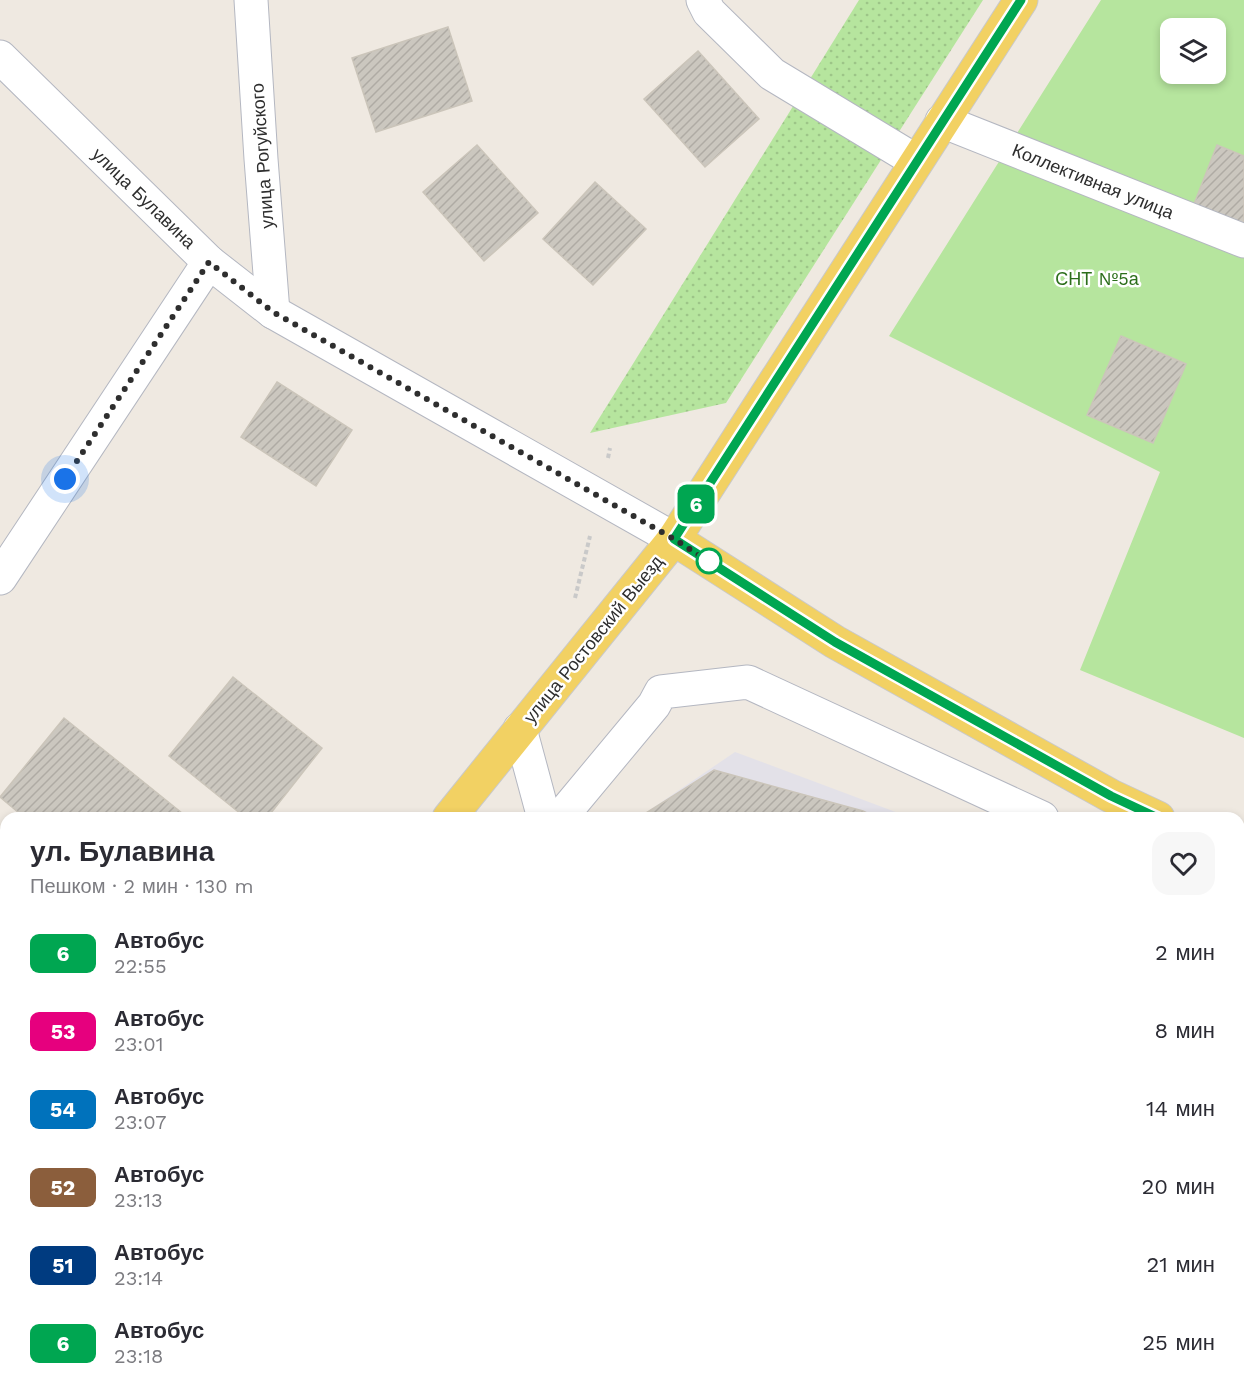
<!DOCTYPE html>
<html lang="ru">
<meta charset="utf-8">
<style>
:root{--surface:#fff;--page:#f7f7f7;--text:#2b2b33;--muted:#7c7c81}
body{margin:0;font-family:"Work Sans",sans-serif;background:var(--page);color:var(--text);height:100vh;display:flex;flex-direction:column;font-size:22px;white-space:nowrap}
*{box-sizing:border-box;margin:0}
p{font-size:20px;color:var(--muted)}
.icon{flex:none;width:33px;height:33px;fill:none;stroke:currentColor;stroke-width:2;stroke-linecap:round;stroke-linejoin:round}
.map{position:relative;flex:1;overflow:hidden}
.sheet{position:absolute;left:0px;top:812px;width:1245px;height:584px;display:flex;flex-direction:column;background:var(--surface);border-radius:18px 18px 0 0;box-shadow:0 3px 9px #0003}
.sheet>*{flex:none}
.badge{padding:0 12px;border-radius:9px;font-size:21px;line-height:39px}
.fabs{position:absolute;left:1160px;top:18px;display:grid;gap:12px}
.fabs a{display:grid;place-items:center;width:66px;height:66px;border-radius:12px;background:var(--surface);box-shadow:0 3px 9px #0003;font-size:30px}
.you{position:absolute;width:30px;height:30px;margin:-15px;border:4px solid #fff;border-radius:50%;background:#1a73e8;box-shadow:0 0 0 9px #1a73e833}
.map>.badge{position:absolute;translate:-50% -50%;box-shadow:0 0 0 3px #fff}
.round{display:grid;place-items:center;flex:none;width:63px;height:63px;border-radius:18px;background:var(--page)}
.headline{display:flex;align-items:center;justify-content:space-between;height:102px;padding:0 30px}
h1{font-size:28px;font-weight:700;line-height:45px}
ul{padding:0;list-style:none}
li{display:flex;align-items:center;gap:18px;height:78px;padding:0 30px}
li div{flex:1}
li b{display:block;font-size:22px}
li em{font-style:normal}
li .badge{min-width:66px;font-weight:700;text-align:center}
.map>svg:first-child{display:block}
</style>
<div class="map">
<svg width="1244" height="1394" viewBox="0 0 1244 1394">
<defs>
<pattern id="grass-dots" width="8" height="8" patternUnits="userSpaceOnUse" patternTransform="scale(1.5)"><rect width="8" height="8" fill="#b6e59e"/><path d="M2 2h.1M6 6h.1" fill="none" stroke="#9dc588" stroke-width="1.8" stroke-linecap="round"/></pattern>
<pattern id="building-hatch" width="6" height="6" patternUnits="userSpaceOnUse" patternTransform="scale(1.5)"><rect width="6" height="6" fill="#cbc7bf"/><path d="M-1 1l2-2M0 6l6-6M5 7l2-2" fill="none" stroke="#afaba4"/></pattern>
</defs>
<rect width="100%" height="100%" fill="#efe9e1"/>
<g fill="#e3e1e8">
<path d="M735,752L909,817L638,818Z"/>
<path d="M1239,942L1244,943V1394H698L699,1389H1239Z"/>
</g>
<path fill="url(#grass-dots)" d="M859,0H983L726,403L590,433Z"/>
<path fill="#b6e59e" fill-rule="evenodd" d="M1101,0H1244V738L1080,670L1160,472L889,336ZM1170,28H1215V74H1170Z"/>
<g fill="url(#building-hatch)" stroke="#cbc5ba" stroke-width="1.5">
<path d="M448,27L472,101L376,132L352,58Z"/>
<path d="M698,51L759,119L705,167L644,99Z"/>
<path d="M477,145L538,213L484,261L423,192Z"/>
<path d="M1217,145L1244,156V224L1194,204Z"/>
<path d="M595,182L646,229L593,285L543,239Z"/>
<path d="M1121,336L1186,364L1153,443L1087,415Z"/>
<path d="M277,382L352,430L316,486L241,437Z"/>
<path d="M233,677L322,748L267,818H246L169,756Z"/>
<path d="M64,718L182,813L178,818H25L0,797Z"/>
<path d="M714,770L863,811L877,818H638Z"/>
<path d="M0,931L6,935V985L0,981Z"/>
<path d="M699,1389H1119L1117,1394H697Z"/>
</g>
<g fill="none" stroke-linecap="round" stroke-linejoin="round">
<defs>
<g id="minor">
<path d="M251,0L261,159L273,312"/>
<path d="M703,0L709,12L772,74L916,161"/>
<path d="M0,57L209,262L273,312L674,539"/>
<path d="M942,121L1244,241"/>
<path d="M0,578L209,262"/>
<path d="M520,729L544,818"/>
<path d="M560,818L654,705L661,692L748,682L1042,818"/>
<path d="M0,1321L6,1323"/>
<path d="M162,1389L174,1394"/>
<path d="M648,1394L649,1389"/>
</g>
<g id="major">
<path d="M674,539L835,642L1111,796L1158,818"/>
<path d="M449,818L674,539L1021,0"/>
<path d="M1239,855L1244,857"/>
<path d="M0,1374L6,1367"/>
</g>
</defs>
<use href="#minor" stroke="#b4b7c1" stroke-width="35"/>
<use href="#major" stroke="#c9c9c9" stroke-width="35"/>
<g stroke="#c9c9c9" stroke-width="4" stroke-dasharray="4.5 3" stroke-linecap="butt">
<path d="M608,458L610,448"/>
<path d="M575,598L590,536"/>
<path d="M105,1394L109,1389"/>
</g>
<use href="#minor" stroke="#fff" stroke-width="33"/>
<use href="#major" stroke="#f2d163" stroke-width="33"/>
</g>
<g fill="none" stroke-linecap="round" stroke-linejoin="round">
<defs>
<path id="line" d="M1021,0L674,539L835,642L1111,796L1158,818"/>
</defs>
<use href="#line" stroke="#fff" stroke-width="14"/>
<use href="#line" stroke="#00a651" stroke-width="9"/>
<path stroke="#2e2e2e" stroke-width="6" stroke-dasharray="0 10.8" d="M65,479L209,262L273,312L674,539L714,565L709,561"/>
</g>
<circle fill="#fff" stroke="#00a651" stroke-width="3" cx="709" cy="561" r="12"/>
<g text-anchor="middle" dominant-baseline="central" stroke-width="5" stroke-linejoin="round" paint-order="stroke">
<g font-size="18" fill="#2e2e2e" stroke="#fff">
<text transform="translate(262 156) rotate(-94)">улица Рогуйского</text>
<text transform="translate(1093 181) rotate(22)">Коллективная улица</text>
<text transform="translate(144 198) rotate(44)">улица Булавина</text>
<text transform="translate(593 639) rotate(-51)">улица Ростовский Выезд</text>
</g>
<g font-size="18" fill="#2c6e1b" stroke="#fff">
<text x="1097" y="278">СНТ №5а</text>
</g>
</g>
</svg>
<div class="fabs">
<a><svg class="icon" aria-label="layers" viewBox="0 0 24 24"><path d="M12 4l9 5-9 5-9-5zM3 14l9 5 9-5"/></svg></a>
</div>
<div class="you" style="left:65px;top:479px"></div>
<b class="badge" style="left:696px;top:504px;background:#00a651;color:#fff">6</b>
<section class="sheet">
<div class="headline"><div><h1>ул. Булавина</h1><p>Пешком · 2 мин · 130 m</p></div><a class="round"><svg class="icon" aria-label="heart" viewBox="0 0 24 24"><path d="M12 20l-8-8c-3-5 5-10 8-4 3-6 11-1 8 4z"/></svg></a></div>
<ul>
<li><span class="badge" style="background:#00a651;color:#fff">6</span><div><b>Автобус</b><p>22:55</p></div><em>2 мин</em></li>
<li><span class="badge" style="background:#e6007e;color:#fff">53</span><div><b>Автобус</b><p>23:01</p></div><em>8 мин</em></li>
<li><span class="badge" style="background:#0072bc;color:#fff">54</span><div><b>Автобус</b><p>23:07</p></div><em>14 мин</em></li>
<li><span class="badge" style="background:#8b5e3c;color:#fff">52</span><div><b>Автобус</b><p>23:13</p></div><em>20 мин</em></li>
<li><span class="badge" style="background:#003b80;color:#fff">51</span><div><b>Автобус</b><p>23:14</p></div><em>21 мин</em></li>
<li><span class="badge" style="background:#00a651;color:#fff">6</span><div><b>Автобус</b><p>23:18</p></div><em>25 мин</em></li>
</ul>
</section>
</div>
